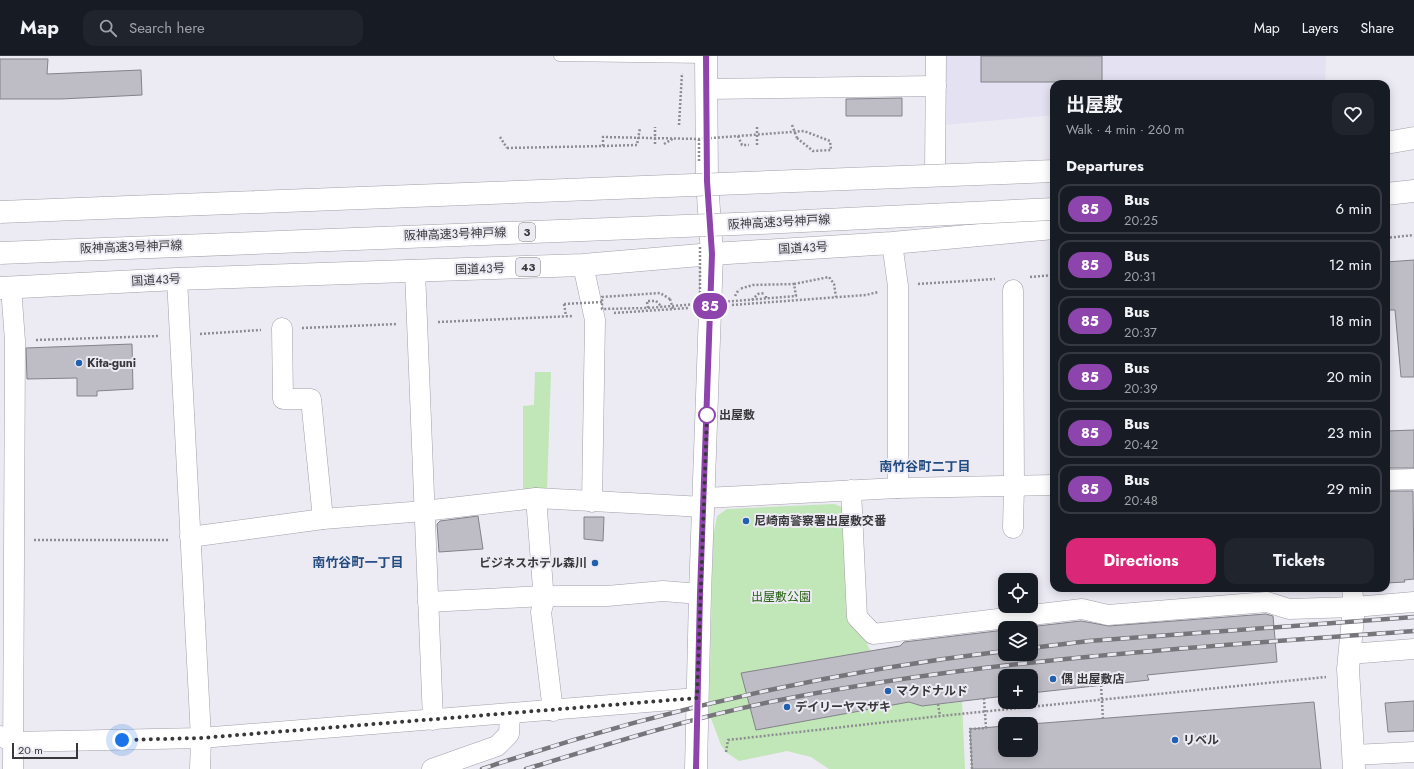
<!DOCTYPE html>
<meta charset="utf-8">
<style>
:root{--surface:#171b24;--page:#20242c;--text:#f1f3f6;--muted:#9ea1a6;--line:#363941;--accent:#db2777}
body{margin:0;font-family:Jost,"Noto Sans JP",sans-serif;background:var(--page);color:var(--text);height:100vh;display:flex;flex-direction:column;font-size:15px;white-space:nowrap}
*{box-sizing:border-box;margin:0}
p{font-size:13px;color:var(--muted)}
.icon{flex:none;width:22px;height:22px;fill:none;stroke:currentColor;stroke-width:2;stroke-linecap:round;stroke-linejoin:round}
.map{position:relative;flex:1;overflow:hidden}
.panel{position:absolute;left:1050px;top:24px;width:340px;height:512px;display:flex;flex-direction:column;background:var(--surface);border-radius:12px;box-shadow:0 2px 10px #0003}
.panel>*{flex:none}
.badge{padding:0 8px;border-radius:13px;font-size:14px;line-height:26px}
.controls{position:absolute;left:998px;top:517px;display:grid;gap:8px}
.controls a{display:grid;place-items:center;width:40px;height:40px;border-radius:8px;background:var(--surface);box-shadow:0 2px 10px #0003;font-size:20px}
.scale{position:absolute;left:12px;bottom:10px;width:66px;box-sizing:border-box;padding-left:4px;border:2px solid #38383b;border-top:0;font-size:11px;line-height:14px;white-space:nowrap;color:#38383b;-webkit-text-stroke:3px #eceaf3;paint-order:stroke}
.you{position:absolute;width:20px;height:20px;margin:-10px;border:3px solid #fff;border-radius:50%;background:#1a73e8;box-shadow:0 0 0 6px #1a73e833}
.map>.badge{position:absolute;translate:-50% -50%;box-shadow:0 0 0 2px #fff}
h2{padding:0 16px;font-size:15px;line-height:36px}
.round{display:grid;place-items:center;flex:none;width:42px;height:42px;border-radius:12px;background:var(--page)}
.summary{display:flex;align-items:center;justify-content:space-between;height:68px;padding:0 16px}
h1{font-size:19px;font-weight:700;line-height:30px}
.button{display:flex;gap:8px;margin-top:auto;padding:8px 16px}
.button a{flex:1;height:46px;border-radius:12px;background:var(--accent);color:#fff;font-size:16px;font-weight:700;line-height:46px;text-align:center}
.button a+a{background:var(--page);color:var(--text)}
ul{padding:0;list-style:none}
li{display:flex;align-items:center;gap:12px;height:50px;margin:0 8px 6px;padding:0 8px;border:2px solid var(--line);border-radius:12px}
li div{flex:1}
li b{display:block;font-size:15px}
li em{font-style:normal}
li .badge{min-width:44px;font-weight:700;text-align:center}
header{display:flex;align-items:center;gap:24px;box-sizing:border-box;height:56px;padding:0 20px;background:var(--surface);border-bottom:1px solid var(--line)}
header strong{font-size:19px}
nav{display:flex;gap:22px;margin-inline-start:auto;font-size:14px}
.search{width:280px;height:36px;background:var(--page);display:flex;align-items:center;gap:10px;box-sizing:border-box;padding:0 14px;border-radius:12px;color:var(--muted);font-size:15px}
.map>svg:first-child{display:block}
</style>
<header>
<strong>Map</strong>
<div class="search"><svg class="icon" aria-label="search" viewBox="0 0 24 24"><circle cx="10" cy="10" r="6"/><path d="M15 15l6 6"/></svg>Search here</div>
<nav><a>Map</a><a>Layers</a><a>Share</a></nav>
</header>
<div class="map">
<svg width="1414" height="713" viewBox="0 0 1414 713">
<rect width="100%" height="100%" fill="#eceaf3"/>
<path fill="#e4e1f2" d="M944,0H1326L1325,28H1054V59L943,69Z"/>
<g fill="#c1e6b7">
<path d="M535,316H551L547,434L523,435V350L534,349Z"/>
<path d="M834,448L842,451L863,580L871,596L741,617L756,673L909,646L922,650L962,646L965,713H829L811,701L787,695L739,705L726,696L721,689L709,657L713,481L717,460L727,453Z"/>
</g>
<g fill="#bebdc5" stroke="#83828a">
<rect x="981" y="0" width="121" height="26"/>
<path d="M0,3H48L47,18L141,14L142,39L61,43H0Z"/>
<path d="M902,42V60H846V43Z"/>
<path d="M1414,204V321H1401L1395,254H1386V206Z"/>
<path d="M132,288L133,333L97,335V340H77V322L27,323L26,292Z"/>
<path d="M1414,374V412H1386V375Z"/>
<path d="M1386,435H1413L1414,523L1404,524L1405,526L1386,527Z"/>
<path d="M478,460L483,493L439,496L437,468L440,465Z"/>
<path d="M584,461H604L603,485L584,483Z"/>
<path d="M1266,558L1273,560L1277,606L1147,619L1149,624L1031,637V620H1005V640L922,650L909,646L756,674L741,617L900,590L904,586L1005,574V598H1031V572H1020L1081,565L1109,570Z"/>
<path d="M1414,645V675L1388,676L1385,647Z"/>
<path d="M1314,646L1321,713H972L970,673L1005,670V694H1031V668Z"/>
</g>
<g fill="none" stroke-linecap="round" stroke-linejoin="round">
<defs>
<path id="lane" d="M559,0L706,2"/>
<g id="street">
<path d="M706,33L936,30"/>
<path d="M935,115L936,0"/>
<path d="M892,187L898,230V432"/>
<path d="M583,209L595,264L592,446"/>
<path d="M415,215L433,664"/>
<path d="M177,223L201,682L200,713"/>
<path d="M11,231L15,285L13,713"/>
<path d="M282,272L283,343H311L323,463"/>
<path d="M1386,424L1414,423"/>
<path d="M851,434L857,561L873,578L1082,553L1108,559L1267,546L1289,553L1354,551L1414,546"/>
<path d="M536,442L544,545L541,556L553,655"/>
<path d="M704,442L898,432L1054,429"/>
<path d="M1013,472L1014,430L1013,234"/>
<path d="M190,481L323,463L424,455L536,442L704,451"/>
<path d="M1352,532L1354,551"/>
<path d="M428,546L544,540H607L663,535L700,538"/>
<path d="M1349,598L1414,593"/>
<path d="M0,680L13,686L201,682L697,642"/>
<path d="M1353,699L1414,696"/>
<path d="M432,713L497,690L509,678L510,658"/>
</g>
<g id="secondary">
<path d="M1354,551L1348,613L1354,713"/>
<path d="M696,713L700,538L712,198L707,125L706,0"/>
</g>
<g id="highway">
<path d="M1386,87L1414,82"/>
<path d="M1386,138L1414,135"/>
<path d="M0,232L177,223L583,209L712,198L892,187L1054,172"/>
</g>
</defs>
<use href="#lane" stroke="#a1a0a8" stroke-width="11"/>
<use href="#street" stroke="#a1a0a8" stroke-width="21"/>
<use href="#secondary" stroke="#a1a0a8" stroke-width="23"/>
<use href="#highway" stroke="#a1a0a8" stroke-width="23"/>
<g stroke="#8d8c92" stroke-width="2.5" stroke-dasharray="2 2" stroke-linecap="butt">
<path d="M679,69L682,17"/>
<path d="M792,69L797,82"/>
<path d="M738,80L742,89H749"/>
<path d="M500,81L507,92"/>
<path d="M655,88V71"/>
<path d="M664,88L674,82"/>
<path d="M757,89V70"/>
<path d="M603,90L637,89L640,72"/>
<path d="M1386,182L1414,179"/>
<path d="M1030,221L1054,219"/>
<path d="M794,228L829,221L834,228L836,241"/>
<path d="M918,228L995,223"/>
<path d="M735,240L739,233"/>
<path d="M766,240V243"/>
<path d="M670,243L673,253"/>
<path d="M752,244L758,238L765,237"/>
<path d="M648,245H656L662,251"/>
<path d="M647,246L648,252"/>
<path d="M564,248L566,260"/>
<path d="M732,249L866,239L878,236"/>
<path d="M614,257L689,252"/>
<path d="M438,266L573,260"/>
<path d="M302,272L397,268"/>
<path d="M200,278L261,274"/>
<path d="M36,284L159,280"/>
<path d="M34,484H169"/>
<path d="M938,648L940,660"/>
<path d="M726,696L728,684L940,660L1326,621"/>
</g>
<use href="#lane" stroke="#fff" stroke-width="10"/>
<use href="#street" stroke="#fff" stroke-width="20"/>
<use href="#secondary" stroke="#fff" stroke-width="22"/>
<use href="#highway" stroke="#fff" stroke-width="22"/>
<defs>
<g id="rail">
<path d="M1031,592L1089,585L1414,561"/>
<path d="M482,713C651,656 828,616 1005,595"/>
<path d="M526,713C608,688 691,662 775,645C986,603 1200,591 1414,575"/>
</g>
</defs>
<use href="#rail" stroke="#75757a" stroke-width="4.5"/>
<use href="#rail" stroke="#eceaf3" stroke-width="3" stroke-dasharray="9" stroke-linecap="butt"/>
<defs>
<g id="highway-bridge">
<path d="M0,156L1054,115"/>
<path d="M0,197L760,167L1054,153"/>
</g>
</defs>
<use href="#highway-bridge" stroke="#a1a0a8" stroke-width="23" stroke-linecap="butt"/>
<g stroke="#8d8c92" stroke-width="2.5" stroke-dasharray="2 2" stroke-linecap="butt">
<path d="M699,83V106"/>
<path d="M507,92L603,90V81L699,83L804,75L830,85L831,94L813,95L797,82"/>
<path d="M700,191V248"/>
<path d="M670,243L660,237L602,241V253L648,252L796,240L794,228L753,229L739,233"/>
<path d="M564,248L602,246"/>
<path d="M1101,629L1103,663"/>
<path d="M972,713L970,673L986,672L984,643"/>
</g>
<use href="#highway-bridge" stroke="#fff" stroke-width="22"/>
</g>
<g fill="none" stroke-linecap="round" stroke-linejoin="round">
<defs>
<path id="line" d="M696,713L700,538L712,198L707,125L706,0"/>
</defs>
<use href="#line" stroke="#fff" stroke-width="9"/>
<use href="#line" stroke="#8e44ad" stroke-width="6"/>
<path stroke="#38383b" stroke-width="4" stroke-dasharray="0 7.2" d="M122,684L201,682L697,642L707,359"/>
</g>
<g fill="#1f60b1" stroke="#eceaf3" stroke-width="1.5">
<circle cx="79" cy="307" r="4"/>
<circle cx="746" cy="465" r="4"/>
<circle cx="595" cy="507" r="4"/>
<circle cx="1053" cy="623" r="4"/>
<circle cx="888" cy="635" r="4"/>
<circle cx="787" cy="651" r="4"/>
<circle cx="1175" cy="684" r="4"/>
</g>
<circle fill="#fff" stroke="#8e44ad" stroke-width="2" cx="707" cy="359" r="8"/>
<g text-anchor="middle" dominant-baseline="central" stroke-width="4" stroke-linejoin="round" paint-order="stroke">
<g fill="#eceaf3" stroke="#6e6d72" stroke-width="1">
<rect x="519" y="167" width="16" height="18" rx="3"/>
<rect x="516" y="202" width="24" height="18" rx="3"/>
</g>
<g font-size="11" font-weight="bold" fill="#38383b">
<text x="527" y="176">3</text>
<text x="528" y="211">43</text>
</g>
<g font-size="12" fill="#38383b" stroke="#eceaf3">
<text transform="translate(779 166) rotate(-3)">阪神高速3号神戸線</text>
<text transform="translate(455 178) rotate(-2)">阪神高速3号神戸線</text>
<text transform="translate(131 191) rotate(-2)">阪神高速3号神戸線</text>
<text transform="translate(803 192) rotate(-3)">国道43号</text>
<text transform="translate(480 213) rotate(-2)">国道43号</text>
<text transform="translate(156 224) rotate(-3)">国道43号</text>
</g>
<g font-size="12" font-weight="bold" fill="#38383b" stroke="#eceaf3" text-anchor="start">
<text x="87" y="307">Kita-guni</text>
<text x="754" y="465">尼崎南警察署出屋敷交番</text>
<text x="587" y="507" text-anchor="end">ビジネスホテル森川</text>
<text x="1061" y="623">偶 出屋敷店</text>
<text x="896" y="635">マクドナルド</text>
<text x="795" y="651">デイリーヤマザキ</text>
<text x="1183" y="684">リベル</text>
</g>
<g font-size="12" font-weight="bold" fill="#38383b" stroke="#eceaf3" text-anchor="start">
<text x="719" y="359">出屋敷</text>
</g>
<g font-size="12" fill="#276312" stroke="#eceaf3">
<text x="781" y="541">出屋敷公園</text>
</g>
<g font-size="13" font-weight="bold" fill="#224b80" stroke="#eceaf3">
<text x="925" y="410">南竹谷町二丁目</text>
<text x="358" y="506">南竹谷町一丁目</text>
</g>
</g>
</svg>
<div class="controls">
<a><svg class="icon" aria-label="locate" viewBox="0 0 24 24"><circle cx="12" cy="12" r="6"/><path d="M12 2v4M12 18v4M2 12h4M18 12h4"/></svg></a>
<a><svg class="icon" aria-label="layers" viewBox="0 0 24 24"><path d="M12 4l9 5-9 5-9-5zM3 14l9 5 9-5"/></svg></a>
<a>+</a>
<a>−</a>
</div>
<div class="scale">20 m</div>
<div class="you" style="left:122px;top:684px"></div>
<b class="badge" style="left:710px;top:250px;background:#8e44ad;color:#fff">85</b>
<section class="panel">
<div class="summary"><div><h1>出屋敷</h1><p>Walk · 4 min · 260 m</p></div><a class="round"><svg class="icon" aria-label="heart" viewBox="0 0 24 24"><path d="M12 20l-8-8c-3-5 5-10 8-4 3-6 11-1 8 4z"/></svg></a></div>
<h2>Departures</h2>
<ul>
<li><span class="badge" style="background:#8e44ad;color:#fff">85</span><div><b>Bus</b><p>20:25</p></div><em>6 min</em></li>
<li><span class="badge" style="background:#8e44ad;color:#fff">85</span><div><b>Bus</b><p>20:31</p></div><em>12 min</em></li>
<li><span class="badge" style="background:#8e44ad;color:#fff">85</span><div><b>Bus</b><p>20:37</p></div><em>18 min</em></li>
<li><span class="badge" style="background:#8e44ad;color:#fff">85</span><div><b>Bus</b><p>20:39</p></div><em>20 min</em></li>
<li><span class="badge" style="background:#8e44ad;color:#fff">85</span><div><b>Bus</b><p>20:42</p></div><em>23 min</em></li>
<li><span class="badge" style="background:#8e44ad;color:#fff">85</span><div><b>Bus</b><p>20:48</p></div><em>29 min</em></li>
</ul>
<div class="button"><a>Directions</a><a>Tickets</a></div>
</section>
</div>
